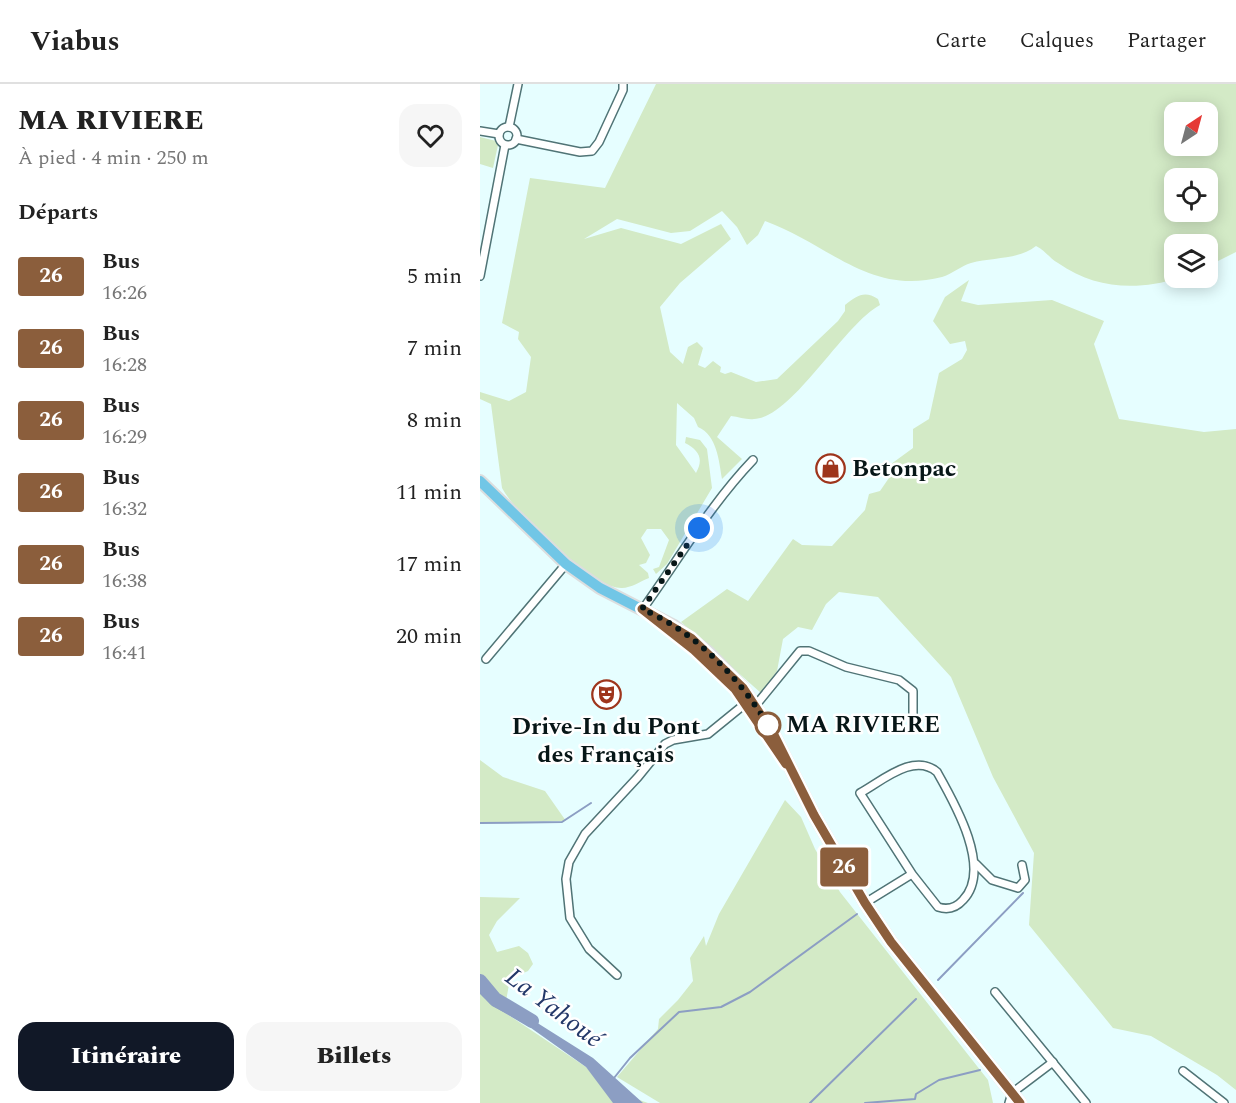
<!DOCTYPE html>
<html lang="fr">
<meta charset="utf-8">
<style>
:root{--surface:#fff;--page:#f6f6f6;--text:#222;--muted:#767676;--line:#e0e0e0;--accent:#111827}
body{margin:0;font-family:Spectral,serif;background:var(--page);color:var(--text);height:100vh;display:flex;flex-direction:column;font-size:22px;white-space:nowrap}
*{box-sizing:border-box;margin:0}
p{font-size:20px;color:var(--muted)}
.icon{flex:none;width:33px;height:33px;fill:none;stroke:currentColor;stroke-width:2;stroke-linecap:round;stroke-linejoin:round}
.map{position:relative;flex:1;overflow:hidden}
.details{display:flex;flex-direction:column;background:var(--surface);width:480px}
.details>*{flex:none}
.badge{padding:0 12px;border-radius:4px;font-size:21px;line-height:39px}
.needle{width:39px;rotate:36deg}
.fabs{position:absolute;left:684px;top:18px;display:grid;gap:12px}
.fabs a{display:grid;place-items:center;width:54px;height:54px;border-radius:12px;background:var(--surface);box-shadow:0 3px 15px #0003;font-size:30px}
.you{position:absolute;width:30px;height:30px;margin:-15px;border:4px solid #fff;border-radius:50%;background:#1a73e8;box-shadow:0 0 0 9px #1a73e833}
.map>.badge{position:absolute;translate:-50% -50%;box-shadow:0 0 0 3px #fff}
h2{padding:0 18px;font-size:22px;line-height:54px}
.round{display:grid;place-items:center;flex:none;width:63px;height:63px;border-radius:18px;background:var(--page)}
.summary{display:flex;align-items:center;justify-content:space-between;height:102px;padding:0 18px}
h1{font-size:28px;font-weight:800;line-height:45px}
.primary-button{display:flex;gap:12px;margin-top:auto;padding:12px 18px}
.primary-button a{flex:1;height:69px;border-radius:18px;background:var(--accent);color:#fff;font-size:24px;font-weight:800;line-height:69px;text-align:center}
.primary-button a+a{background:var(--page);color:var(--text)}
ul{padding:0;list-style:none}
li{display:flex;align-items:center;gap:18px;height:72px;padding:0 18px}
li div{flex:1}
li b{display:block;font-size:22px}
li em{font-style:normal}
li .badge{min-width:66px;font-weight:700;text-align:center}
header{display:flex;align-items:center;gap:36px;box-sizing:border-box;height:84px;padding:0 30px;background:var(--surface);border-bottom:2px solid var(--line)}
header strong{font-size:28px}
nav{display:flex;gap:33px;margin-inline-start:auto;font-size:21px}
main{display:flex;flex:1;min-height:0}
.map>svg:first-child{display:block}
</style>
<header>
<strong>Viabus</strong>
<nav><a>Carte</a><a>Calques</a><a>Partager</a></nav>
</header>
<main>
<section class="details">
<div class="summary"><div><h1>MA RIVIERE</h1><p>À pied · 4 min · 250 m</p></div><a class="round"><svg class="icon" aria-label="heart" viewBox="0 0 24 24"><path d="M12 20l-8-8c-3-5 5-10 8-4 3-6 11-1 8 4z"/></svg></a></div>
<h2>Départs</h2>
<ul>
<li><span class="badge" style="background:#8b5e3c;color:#fff">26</span><div><b>Bus</b><p>16:26</p></div><em>5 min</em></li>
<li><span class="badge" style="background:#8b5e3c;color:#fff">26</span><div><b>Bus</b><p>16:28</p></div><em>7 min</em></li>
<li><span class="badge" style="background:#8b5e3c;color:#fff">26</span><div><b>Bus</b><p>16:29</p></div><em>8 min</em></li>
<li><span class="badge" style="background:#8b5e3c;color:#fff">26</span><div><b>Bus</b><p>16:32</p></div><em>11 min</em></li>
<li><span class="badge" style="background:#8b5e3c;color:#fff">26</span><div><b>Bus</b><p>16:38</p></div><em>17 min</em></li>
<li><span class="badge" style="background:#8b5e3c;color:#fff">26</span><div><b>Bus</b><p>16:41</p></div><em>20 min</em></li>
</ul>
<div class="primary-button"><a>Itinéraire</a><a>Billets</a></div>
</section>
<div class="map">
<svg width="756" height="1019" viewBox="0 0 756 1019">
<rect width="100%" height="100%" fill="#e6feff"/>
<g fill="#d3eac6" fill-rule="evenodd">
<path d="M176,0H756V168L728,182V160H694V194H699C657,207 615,205 578,179C569,174 566,167 556,162C538,176 513,173 491,179C481,182 472,190 462,193C389,212 349,160 285,137L278,151L267,161L257,143L242,127L210,147L191,149L137,135L104,155L141,144L201,160L241,140L251,155L200,199L180,223L190,268L203,280L208,263L217,258L223,264L218,281L225,284L233,277L241,283L240,288L245,290L251,288L276,298L297,295L358,237L365,227V221C377,212 384,206 398,215L400,221C363,241 312,334 274,335C267,336 259,333 251,332L237,353L262,375L242,395C239,377 237,351 218,343L214,334L197,319L196,361L216,389C224,375 219,366 205,359L206,353L220,356L227,365L232,404L187,480L176,490L173,485L179,483L189,456L181,445H167L161,454L170,471L166,479L159,481L168,489L169,494C161,497 151,504 142,504C112,505 36,430 22,404L11,320L0,315V308L29,317L46,308L51,273L38,255L39,248L22,239L50,94L125,104ZM694,28H728V62H694ZM694,94H728V128H694Z"/>
<path d="M0,53L16,57L18,61L13,84L0,80Z"/>
<path d="M489,196L481,217L498,221L572,216L624,237L614,260L639,335L724,348L756,345V1006L737,991L671,952L633,944L549,841L554,769L513,693L471,593L398,513L359,508L346,520L332,546L318,543L303,555L297,587L281,609L201,538L247,505L268,517L313,455L322,461L352,462L385,426L389,410L400,407L411,391L407,383L433,364V345L449,335L459,289L482,275L487,266L485,257L470,260L453,237L465,213Z"/>
<path d="M0,676L23,693L65,707L86,737L0,739Z"/>
<path d="M305,716L321,733L335,765L360,808L508,996L513,1019H180L137,993L178,945L179,935L198,916L213,897L210,874L224,852L226,862L239,830Z"/>
<path d="M0,813L40,814L17,837L9,851L17,868L39,862L48,869L53,880L48,887L30,895L24,928L106,983L125,1004L168,1019H0Z"/>
</g>
<path fill="#8c9ec3" d="M0,901C11,913 23,927 40,928L113,974L163,1019H133L106,983L44,939L12,922L0,910Z"/>
<g fill="none" stroke-linecap="round" stroke-linejoin="round">
<g stroke="#8c9ec3" stroke-width="2">
<path d="M0,739L82,738L111,719"/>
<path d="M458,896L543,809"/>
<path d="M134,994L150,974L199,928L241,923L270,908L377,830"/>
<path d="M330,1019L436,915"/>
<path d="M385,1019L435,1015L436,1010L459,996L500,986"/>
</g>
<path stroke="#8c9ec3" stroke-width="14" d="M0,897L15,915L52,937"/>
<defs>
<g id="street">
<circle cx="28" cy="52" r="9"/>
<path d="M29,43L38,0"/>
<path d="M0,47L19,50"/>
<path d="M36,55L100,68L112,67L119,58L143,6V0"/>
<path d="M0,192L25,61"/>
<path d="M162,526C199,475 230,421 273,376"/>
<path d="M6,575L86,480"/>
<path d="M276,621L320,567H329L366,583L419,596L433,607V639"/>
<path d="M496,780L512,796L538,804L545,796L542,781"/>
<path d="M385,819L432,790L458,823C467,826 476,824 483,816C513,785 474,718 457,688C434,668 402,697 380,709L432,790"/>
<path d="M137,891L109,865L90,834L86,795L89,778L105,750L158,693L185,660L193,656L228,650L271,615"/>
<path d="M515,908L606,1019"/>
<path d="M703,987L744,1019"/>
<path d="M529,1019L532,1009L573,978"/>
</g>
<path id="primary" d="M0,397L86,480L120,504L194,542L228,568L263,604L294,651L334,731L385,819L411,858L540,1019"/>
</defs>
<use href="#street" stroke="#507476" stroke-width="10"/>
<use href="#primary" stroke="#dcdedf" stroke-width="14"/>
<use href="#street" stroke="#fff" stroke-width="7"/>
<use href="#primary" stroke="#71c6e6" stroke-width="10"/>
</g>
<g fill="none" stroke-linecap="round" stroke-linejoin="round">
<defs>
<path id="line" d="M306,680L255,605L214,566L162,525L211,554L263,604L294,651L334,731L385,819L411,858L540,1019"/>
</defs>
<use href="#line" stroke="#fff" stroke-width="14"/>
<use href="#line" stroke="#8b5e3c" stroke-width="9"/>
<path stroke="#071617" stroke-width="6" stroke-dasharray="0 10.8" d="M219,444L162,525C215,548 258,592 288,641"/>
</g>
<defs>
<symbol id="shop-ring" viewBox="-11 -11 22 22"><circle r="9.5" fill="#fff" stroke="#9e351c" stroke-width="1.5"/><path d="M-5-2.5h2.3a2.7 3.5 0 0 1 5.4 0H5L5.5 6h-11ZM-1.5-2.5h3a1.5 2.3 0 0 0-3 0Z" fill="#9e351c"/></symbol>
<symbol id="theatre-ring" viewBox="-11 -11 22 22"><circle r="9.5" fill="#fff" stroke="#9e351c" stroke-width="1.5"/><path d="M-5-5.5Q0-4 5-5.5V0Q5 5 0 6Q-5 5-5 0ZM-3.3-2.5H-1v1.5H-3.3ZM1-2.5H3.3v1.5H1ZM-2.8 1Q0 5.5 2.8 1Z" fill="#9e351c"/></symbol>
</defs>
<g fill-rule="evenodd">
<use href="#shop-ring" x="334" y="368" width="33" height="33"/>
<use href="#theatre-ring" x="110" y="594" width="33" height="33"/>
</g>
<circle fill="#fff" stroke="#8b5e3c" stroke-width="3" cx="288" cy="641" r="12"/>
<g text-anchor="middle" dominant-baseline="central" stroke-width="5" stroke-linejoin="round" paint-order="stroke">
<g font-size="24" font-weight="bold" fill="#071617" stroke="#fff" text-anchor="start">
<text x="372" y="385">Betonpac</text>
<text x="126" y="643" text-anchor="middle">Drive-In du Pont<tspan x="126" dy="28">des Français</tspan></text>
</g>
<g font-size="24" font-weight="bold" fill="#071617" stroke="#fff" text-anchor="start">
<text x="306" y="641">MA RIVIERE</text>
</g>
<g font-size="26" font-style="italic" fill="#243869" stroke="#fff">
<text transform="translate(74 924) rotate(37)">La Yahoué</text>
</g>
</g>
</svg>
<div class="fabs">
<a><svg class="needle" viewBox="-14 -14 28 28"><path d="M0-13l5 13h-10z" fill="#e53935"/><path d="M0 13l5-13h-10z" fill="#767676"/></svg></a>
<a><svg class="icon" aria-label="locate" viewBox="0 0 24 24"><circle cx="12" cy="12" r="6"/><path d="M12 2v4M12 18v4M2 12h4M18 12h4"/></svg></a>
<a><svg class="icon" aria-label="layers" viewBox="0 0 24 24"><path d="M12 4l9 5-9 5-9-5zM3 14l9 5 9-5"/></svg></a>
</div>
<div class="you" style="left:219px;top:444px"></div>
<b class="badge" style="left:364px;top:783px;background:#8b5e3c;color:#fff">26</b>
</div>
</main>
